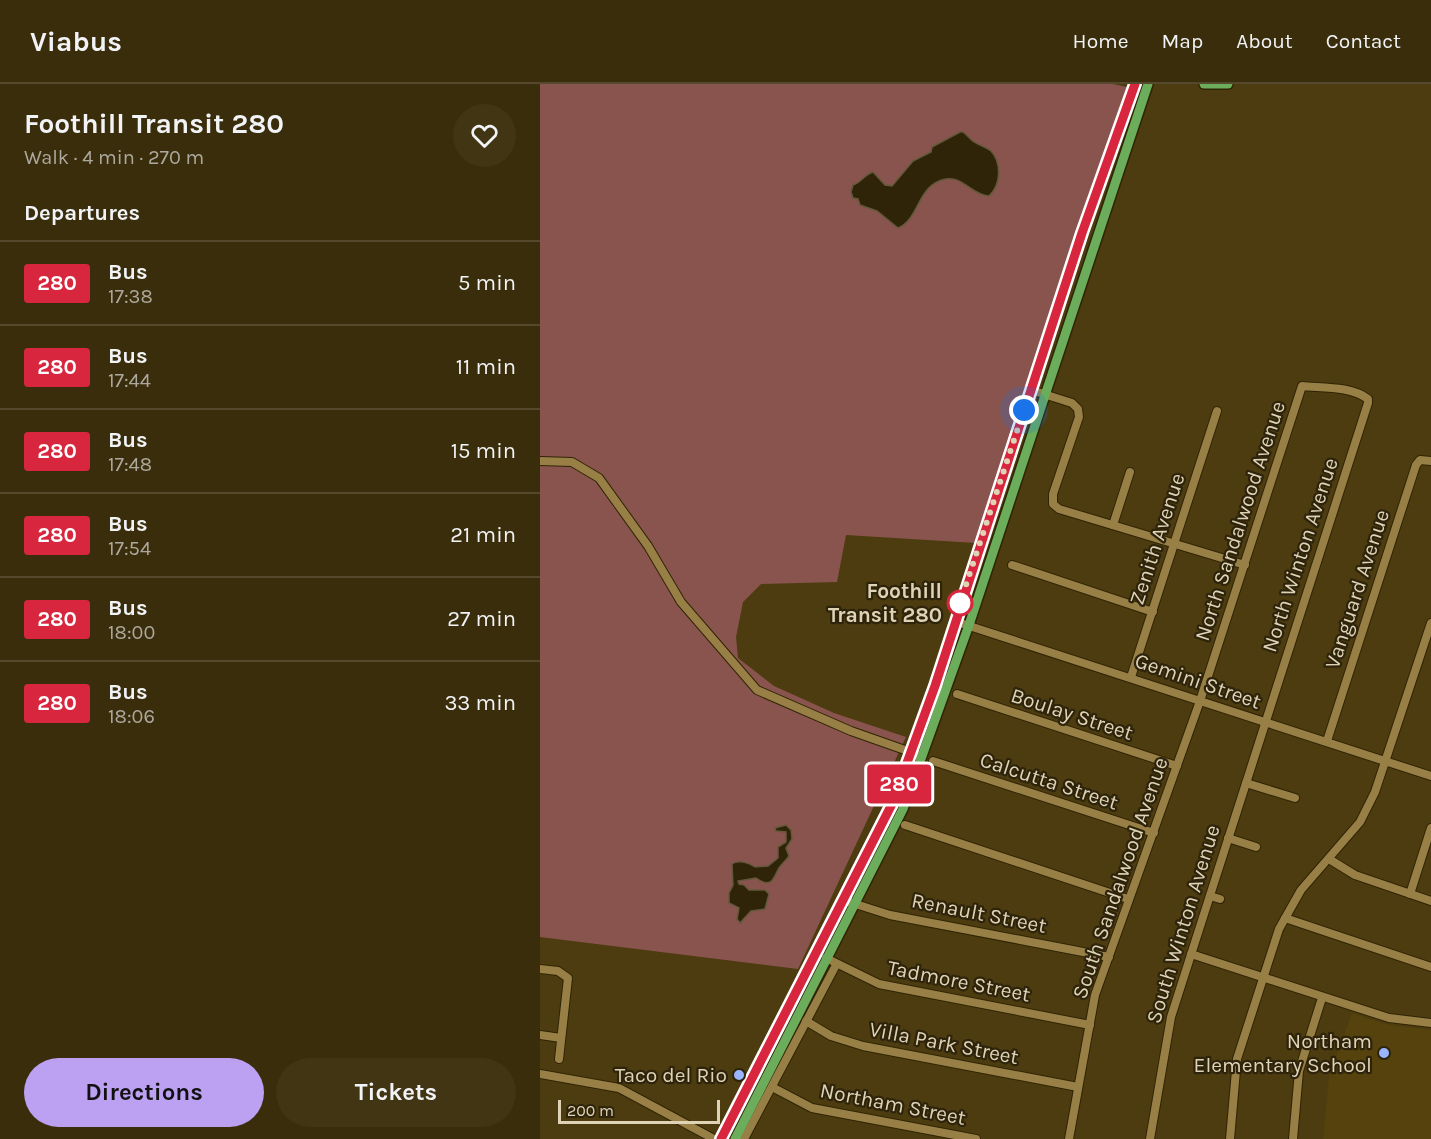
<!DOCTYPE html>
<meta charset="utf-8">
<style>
:root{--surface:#3a2d0b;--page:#413514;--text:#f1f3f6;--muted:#aba89d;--line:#54492c;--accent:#bca0f2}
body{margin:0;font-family:Karla,sans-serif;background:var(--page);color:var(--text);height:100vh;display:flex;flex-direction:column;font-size:22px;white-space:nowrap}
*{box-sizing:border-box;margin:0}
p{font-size:20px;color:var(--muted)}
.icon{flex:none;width:33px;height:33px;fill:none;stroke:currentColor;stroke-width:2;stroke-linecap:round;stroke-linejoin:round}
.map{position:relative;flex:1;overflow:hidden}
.sheet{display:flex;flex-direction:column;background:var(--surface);width:540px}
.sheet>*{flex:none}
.badge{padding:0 12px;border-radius:4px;font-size:21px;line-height:39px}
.scale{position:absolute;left:18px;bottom:15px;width:162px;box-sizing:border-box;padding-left:6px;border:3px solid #dfd3b6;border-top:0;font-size:16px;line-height:21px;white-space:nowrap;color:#dfd3b6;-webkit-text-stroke:4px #2e240c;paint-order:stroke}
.you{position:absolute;width:30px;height:30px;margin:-15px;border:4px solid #fff;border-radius:50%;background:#1a73e8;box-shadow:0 0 0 9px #1a73e833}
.map>.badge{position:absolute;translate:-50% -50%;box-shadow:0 0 0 3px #fff}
h2{padding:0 24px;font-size:22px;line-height:54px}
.round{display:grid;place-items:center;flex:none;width:63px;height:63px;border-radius:32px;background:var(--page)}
.headline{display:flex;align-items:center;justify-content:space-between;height:102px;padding:0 24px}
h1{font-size:28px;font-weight:700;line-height:45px}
.primary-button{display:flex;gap:12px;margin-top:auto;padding:12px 24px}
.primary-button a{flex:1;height:69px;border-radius:36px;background:var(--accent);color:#111;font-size:24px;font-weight:700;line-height:69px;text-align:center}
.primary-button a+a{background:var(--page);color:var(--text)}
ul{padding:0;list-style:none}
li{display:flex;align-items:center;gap:18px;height:84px;padding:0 24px;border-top:2px solid var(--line)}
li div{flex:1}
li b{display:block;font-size:22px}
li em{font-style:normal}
li .badge{min-width:66px;font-weight:700;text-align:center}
header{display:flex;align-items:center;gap:36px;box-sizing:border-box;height:84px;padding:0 30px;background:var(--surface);border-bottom:2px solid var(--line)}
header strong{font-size:28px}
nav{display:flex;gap:33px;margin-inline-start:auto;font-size:21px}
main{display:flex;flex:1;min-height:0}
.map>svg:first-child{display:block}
</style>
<header>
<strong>Viabus</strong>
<nav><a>Home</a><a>Map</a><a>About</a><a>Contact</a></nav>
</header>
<main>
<section class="sheet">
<div class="headline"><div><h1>Foothill Transit 280</h1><p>Walk · 4 min · 270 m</p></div><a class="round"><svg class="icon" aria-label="heart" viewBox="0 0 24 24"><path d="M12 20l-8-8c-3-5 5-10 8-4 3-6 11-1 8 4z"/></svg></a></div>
<h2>Departures</h2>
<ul>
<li><span class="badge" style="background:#d7263d;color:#fff">280</span><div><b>Bus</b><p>17:38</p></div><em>5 min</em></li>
<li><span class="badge" style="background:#d7263d;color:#fff">280</span><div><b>Bus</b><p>17:44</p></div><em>11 min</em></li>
<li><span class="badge" style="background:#d7263d;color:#fff">280</span><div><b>Bus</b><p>17:48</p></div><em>15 min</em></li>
<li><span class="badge" style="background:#d7263d;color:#fff">280</span><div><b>Bus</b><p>17:54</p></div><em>21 min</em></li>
<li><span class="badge" style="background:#d7263d;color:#fff">280</span><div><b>Bus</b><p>18:00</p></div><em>27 min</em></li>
<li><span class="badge" style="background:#d7263d;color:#fff">280</span><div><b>Bus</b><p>18:06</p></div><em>33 min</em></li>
</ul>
<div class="primary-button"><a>Directions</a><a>Tickets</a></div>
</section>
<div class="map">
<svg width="891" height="1055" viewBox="0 0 891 1055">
<rect width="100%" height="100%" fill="#4d3c0f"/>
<path fill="#56420c" d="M812,929L849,941L891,946V1055H783L789,993Z"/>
<path fill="#89544e" d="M0,0H573L587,3L436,459L306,451L297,498L221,500L203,518L196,553L198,574L234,602L294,629L366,653L258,885L0,853Z"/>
<g fill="#2f2407" stroke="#64583c" stroke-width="1.5">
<path d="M420,48H423C427,51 431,56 434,58C440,62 445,62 451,67C462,79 461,101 449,112C432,111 423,92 406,95C377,100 380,135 358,144L337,127L320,121L318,115L313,114L311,108L313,101C322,98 324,91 333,88L345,101L352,102L373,77L391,68L392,63Z"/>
<path d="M246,741L251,746L252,755L246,764L249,772C246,777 242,779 239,784C234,792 233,806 216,794L198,797L199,800L204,801L209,806H225L229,810L225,825L211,827L200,839L197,835L199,824L189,819V809L193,801L192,780C198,775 209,779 215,783L228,782L238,774V763L246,758V748L236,747L235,744Z"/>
</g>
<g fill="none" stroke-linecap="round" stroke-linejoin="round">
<defs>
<g id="minor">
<path d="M491,306L532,319L538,325L539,333L513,410V420L519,425L705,481"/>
<path d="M0,377L32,378L59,394L108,462L141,518L217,606L311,647L382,672"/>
<path d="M573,441L590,388"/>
<path d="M472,481L613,528"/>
<path d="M414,537L891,692"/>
<path d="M591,593L677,327"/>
<path d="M417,610L637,682"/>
<path d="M787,657L876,381L880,376L891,377"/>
<path d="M393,677L614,749"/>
<path d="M706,699L755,714"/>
<path d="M365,741L588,815"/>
<path d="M688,754L716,763"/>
<path d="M789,775L815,791L891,817"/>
<path d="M870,810L891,744"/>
<path d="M670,812L680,815"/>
<path d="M303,816L350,831L569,873"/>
<path d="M745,834L891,883"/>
<path d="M651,870L849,934L891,939"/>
<path d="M286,874L339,900L550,941"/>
<path d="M0,885L18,887L28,894L19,975"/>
<path d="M266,937L291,952L323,962L538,1003"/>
<path d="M0,951L21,954"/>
<path d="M0,990L79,1004L174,1055"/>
<path d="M232,1003L272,1024L436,1055"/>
<path d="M204,1055L296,881"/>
<path d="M529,1055L555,911L660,617L762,302C783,304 811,302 828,315V319L631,933L610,1055"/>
<path d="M690,1055L697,975L739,845L761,806L820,738L835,708L891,539"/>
<path d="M753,1055L759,987L782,914"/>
</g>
<g id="major">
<path d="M664,0H688"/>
<path d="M181,1055L352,720L395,602L542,149L595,0"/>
<path d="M195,1055L363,725L429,541L608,0"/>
</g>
</defs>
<use href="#minor" stroke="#302405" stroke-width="10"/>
<use href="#major" stroke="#302405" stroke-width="12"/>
<use href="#minor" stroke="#977f46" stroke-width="8"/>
<use href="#major" stroke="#6bad5a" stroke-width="9"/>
</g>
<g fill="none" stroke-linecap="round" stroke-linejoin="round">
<defs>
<path id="line" d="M181,1055L352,720L395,602L542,149L595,0"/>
</defs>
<use href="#line" stroke="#fff" stroke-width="14"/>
<use href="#line" stroke="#d7263d" stroke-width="9"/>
<path stroke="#dfd3b6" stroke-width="6" stroke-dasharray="0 10.8" d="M420,519L418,525L484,326"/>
</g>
<circle fill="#fff" stroke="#d7263d" stroke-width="3" cx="420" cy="519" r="12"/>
<g fill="#99b5fd" stroke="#2e240c" stroke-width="2">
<circle cx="844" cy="969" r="6"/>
<circle cx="199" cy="991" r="6"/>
</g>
<g text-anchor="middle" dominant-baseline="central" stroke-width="4.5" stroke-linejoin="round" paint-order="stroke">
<g font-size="21" fill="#dfd3b6" stroke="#2e240c">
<text transform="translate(700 437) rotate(-72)">North Sandalwood Avenue</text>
<text transform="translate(617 455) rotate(-72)">Zenith Avenue</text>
<text transform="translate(760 471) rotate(-72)">North Winton Avenue</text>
<text transform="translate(817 505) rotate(-72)">Vanguard Avenue</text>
<text transform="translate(658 597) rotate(19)">Gemini Street</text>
<text transform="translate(532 630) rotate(18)">Boulay Street</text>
<text transform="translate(509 697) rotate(18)">Calcutta Street</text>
<text transform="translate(580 794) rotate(-71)">South Sandalwood Avenue</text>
<text transform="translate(439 829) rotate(11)">Renault Street</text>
<text transform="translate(643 840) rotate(-73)">South Winton Avenue</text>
<text transform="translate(419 897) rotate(11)">Tadmore Street</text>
<text transform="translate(404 959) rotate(11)">Villa Park Street</text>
<text transform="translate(353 1020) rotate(11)">Northam Street</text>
</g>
<g font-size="21" font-weight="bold" fill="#dfd3b6" stroke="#2e240c" text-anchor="end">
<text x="402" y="507">Foothill<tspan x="402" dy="24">Transit 280</tspan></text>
</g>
<g font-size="21" fill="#dfd3b6" stroke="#2e240c" text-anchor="end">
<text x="832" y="957">Northam<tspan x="832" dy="24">Elementary School</tspan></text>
<text x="187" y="991">Taco del Rio</text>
</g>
</g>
</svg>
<div class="scale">200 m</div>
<div class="you" style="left:484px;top:326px"></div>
<b class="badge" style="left:359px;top:700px;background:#d7263d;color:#fff">280</b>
</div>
</main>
